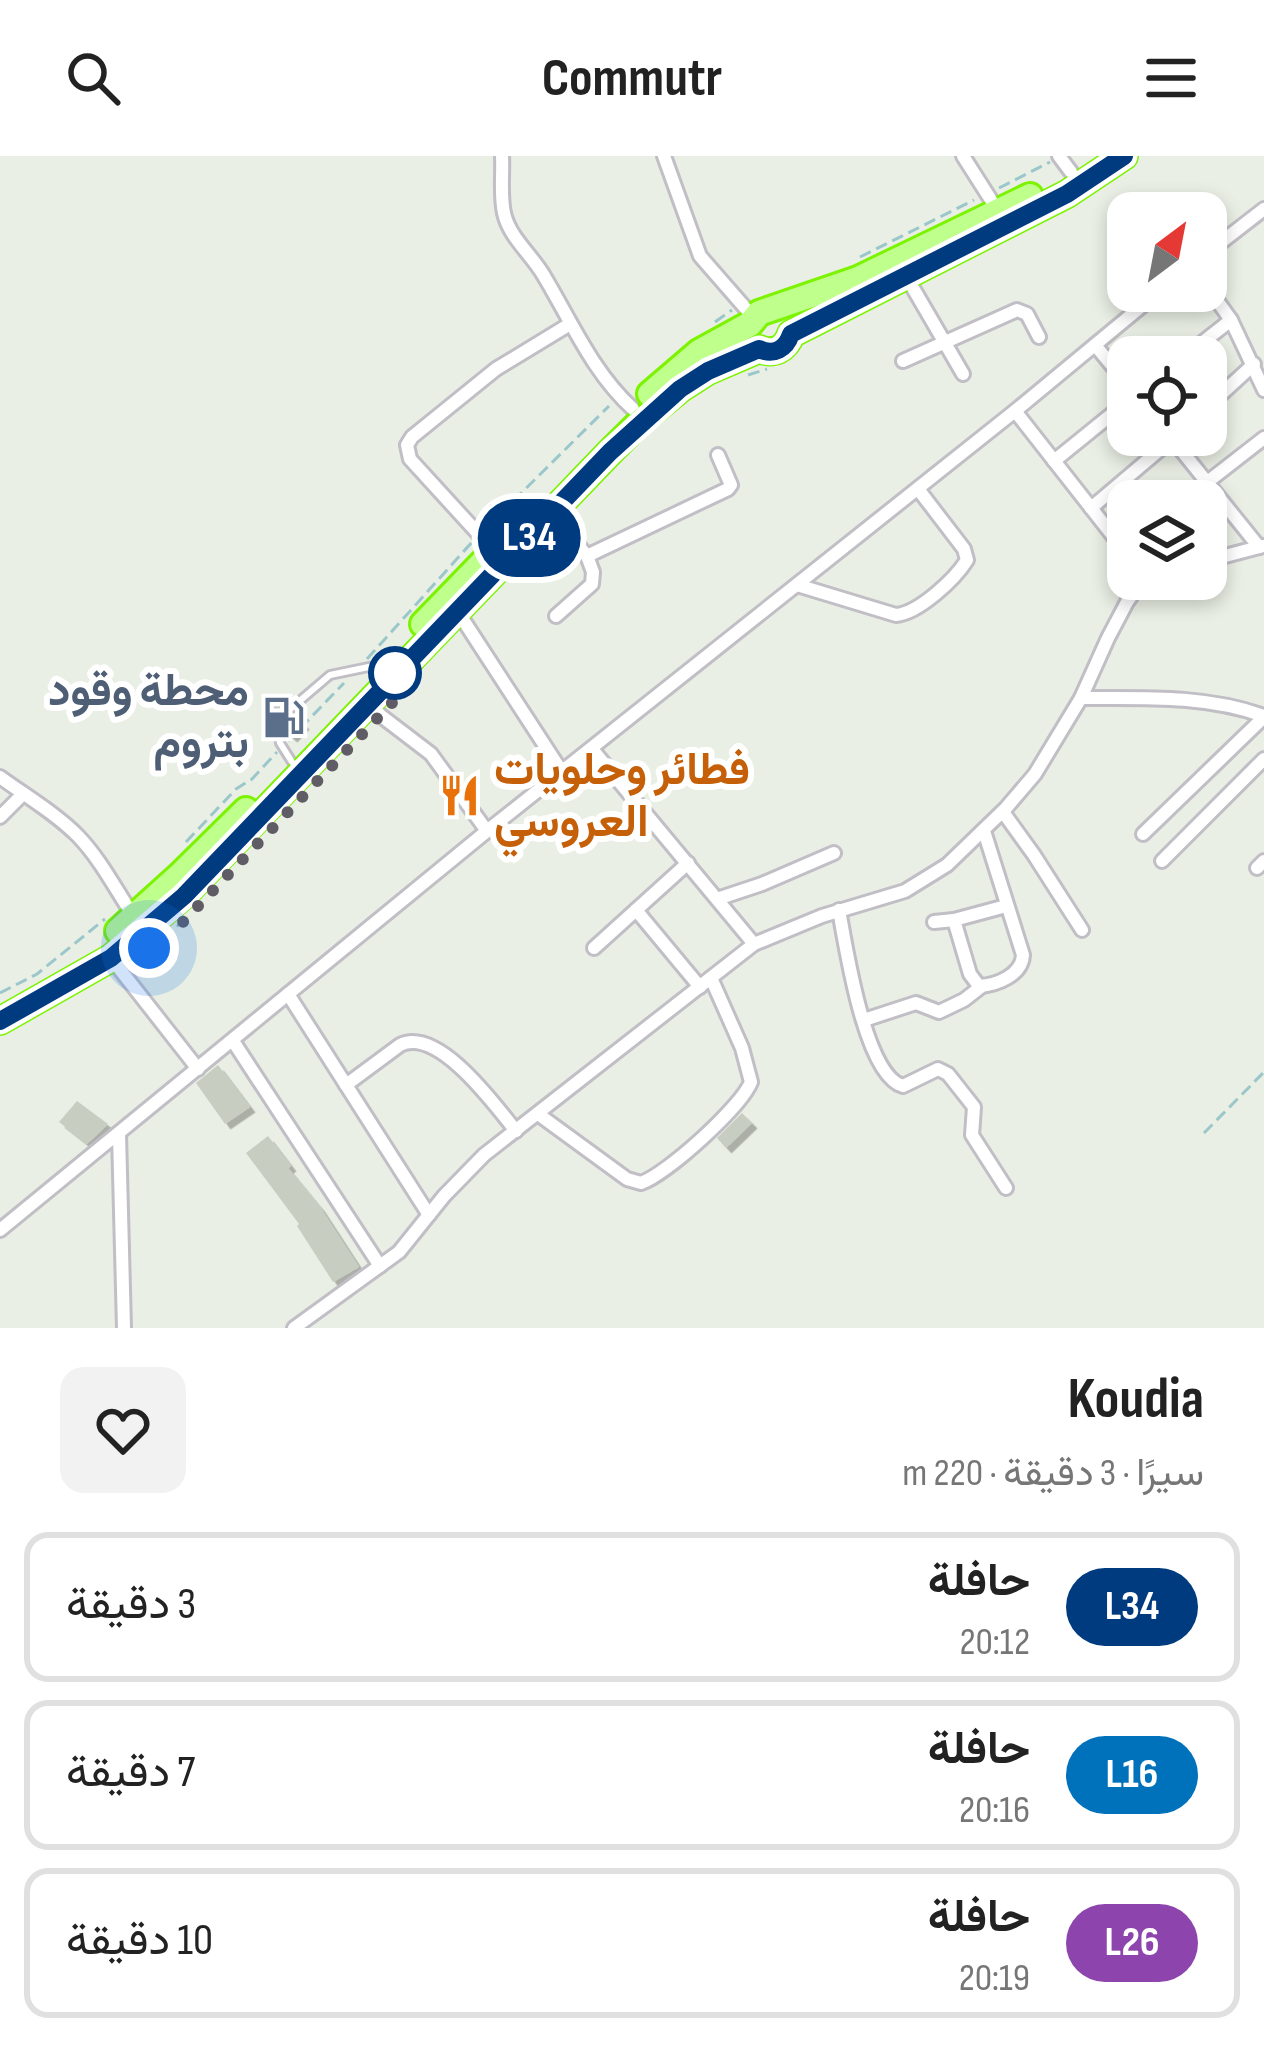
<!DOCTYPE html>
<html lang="ar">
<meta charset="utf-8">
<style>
:root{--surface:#fff;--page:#f2f2f2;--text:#222;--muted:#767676;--line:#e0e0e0}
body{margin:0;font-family:"Sofia Sans Condensed",Vazirmatn,sans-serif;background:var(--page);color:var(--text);direction:rtl;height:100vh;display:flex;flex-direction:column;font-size:45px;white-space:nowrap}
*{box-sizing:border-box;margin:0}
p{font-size:39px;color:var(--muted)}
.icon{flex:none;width:66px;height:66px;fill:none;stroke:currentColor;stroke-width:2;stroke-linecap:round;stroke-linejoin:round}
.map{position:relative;height:1172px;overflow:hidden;direction:ltr}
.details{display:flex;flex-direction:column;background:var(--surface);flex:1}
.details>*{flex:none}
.badge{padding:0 24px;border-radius:39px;font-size:42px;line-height:78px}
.needle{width:78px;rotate:32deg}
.controls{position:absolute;left:1107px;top:36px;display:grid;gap:24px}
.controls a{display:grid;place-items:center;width:120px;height:120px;border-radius:24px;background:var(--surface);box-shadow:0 6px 18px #0003;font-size:60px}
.you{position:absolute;width:60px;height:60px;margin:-30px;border:9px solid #fff;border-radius:50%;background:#1a73e8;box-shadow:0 0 0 18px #1a73e833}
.map>.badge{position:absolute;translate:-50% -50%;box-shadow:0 0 0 6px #fff}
.round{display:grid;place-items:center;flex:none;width:126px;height:126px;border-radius:24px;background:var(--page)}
.overview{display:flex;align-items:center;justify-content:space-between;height:204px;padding:0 60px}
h1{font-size:57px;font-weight:700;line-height:90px}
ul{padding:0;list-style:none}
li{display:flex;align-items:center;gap:36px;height:150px;margin:0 24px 18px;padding:0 36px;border:6px solid var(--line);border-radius:24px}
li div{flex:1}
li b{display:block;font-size:45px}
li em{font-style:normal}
li .badge{min-width:132px;font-weight:700;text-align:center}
header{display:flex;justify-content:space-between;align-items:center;height:156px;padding:0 60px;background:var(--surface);font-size:54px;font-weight:700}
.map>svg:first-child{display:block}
</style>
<header><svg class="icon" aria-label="menu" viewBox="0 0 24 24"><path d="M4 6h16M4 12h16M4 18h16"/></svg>Commutr<svg class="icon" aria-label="search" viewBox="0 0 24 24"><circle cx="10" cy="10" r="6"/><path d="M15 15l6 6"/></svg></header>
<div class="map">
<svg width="1264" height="1172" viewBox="0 0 1264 1172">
<defs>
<filter id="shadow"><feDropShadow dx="5.5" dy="5.5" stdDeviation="0" flood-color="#0004"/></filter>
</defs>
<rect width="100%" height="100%" fill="#e9efe4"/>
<g fill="#c8cdc2" filter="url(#shadow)">
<path d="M275,541L284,549L282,554L284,560L289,561L295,559L304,568L292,581L286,576L282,562L272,563L263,554Z"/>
<path d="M218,909L250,951L225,968L196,927Z"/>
<path d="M77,945L108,968L87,988L59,966Z"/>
<path d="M742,957L752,967L726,992L717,982Z"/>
<path d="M268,980L291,1010L288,1012L320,1051L359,1111L333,1126L297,1070L299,1068L246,997Z"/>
</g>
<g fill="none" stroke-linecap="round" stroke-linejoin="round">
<defs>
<g id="lane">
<path d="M289,554L330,519L383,508"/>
<path d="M277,568L280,587L292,606"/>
</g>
<g id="street">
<path d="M502,0C503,18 500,39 504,57C509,81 532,99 544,120C571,165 593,217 633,253"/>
<path d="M664,0L700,100L754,162"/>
<path d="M963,0L998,55"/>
<path d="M1059,0L1071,16"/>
<path d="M1206,98L1264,53"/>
<path d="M906,120L963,218"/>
<path d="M1206,129L1231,164L1264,234"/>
<path d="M1095,189L1128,229"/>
<path d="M1184,201L1231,164"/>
<path d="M903,205L1017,154L1027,158L1039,181"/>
<path d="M1206,252L1254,208"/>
<path d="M1015,255L1128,399"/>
<path d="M1169,279L1259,391"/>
<path d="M1054,305L1128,245"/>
<path d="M1183,345L1264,282"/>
<path d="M1091,352L1176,280"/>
<path d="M552,357L587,400L728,333L731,329L718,299"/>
<path d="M494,395L410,303L407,289L412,281L496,213L570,168"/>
<path d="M1206,405L1263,390"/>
<path d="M797,429L896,459C919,457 955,423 967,404L964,393L918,333"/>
<path d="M458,456L562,616"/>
<path d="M556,460L592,428L593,416L587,400"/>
<path d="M1081,542C1142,542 1206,539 1264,560"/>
<path d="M369,546L380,559L431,598L487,675"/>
<path d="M592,593L754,788"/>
<path d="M0,621C26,640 55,657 78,680C101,704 116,734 134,761"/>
<path d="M1003,656L1034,699L1082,774"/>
<path d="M0,661L23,638"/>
<path d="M1143,678L1264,561"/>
<path d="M1162,705L1264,603"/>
<path d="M1257,712L1264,705"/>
<path d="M717,743L762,728L834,697"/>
<path d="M636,754L700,831"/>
<path d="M839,754C846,792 865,920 903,930L938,913L948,918L974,951L972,979L1006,1032"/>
<path d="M954,764L1006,750"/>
<path d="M934,766L954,764L970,818L979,830C997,829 1022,819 1023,799L984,675"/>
<path d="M594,792L688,707"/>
<path d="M111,802L198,913"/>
<path d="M288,838L429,1059"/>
<path d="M864,864L916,847L939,856L964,844L982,830"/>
<path d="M233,885L380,1110"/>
<path d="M346,929L400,889C438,870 495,949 516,975"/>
<path d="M538,958L627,1023L641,1027C667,1018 741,951 751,926L742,892L711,822"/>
<path d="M119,978L124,1172"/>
<path d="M0,1074L487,675L1015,255L1160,135"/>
<path d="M294,1172L399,1096L444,1040L484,999L754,788L822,760L905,735L947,709L1006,652L1035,618L1081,542L1108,482L1127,446L1143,423"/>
</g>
<g id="highway">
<path d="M650,238L699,196L750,168L759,157L858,123L1030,40"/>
<path d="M423,468L486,403"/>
<path d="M118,775L179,720L246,654"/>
<path d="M0,865L111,802L184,739L610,296L640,266L680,233L708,215L759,193C774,199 786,193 791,178L1067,38L1124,0"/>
</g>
</defs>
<use href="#lane" stroke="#c1bec6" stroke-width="12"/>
<use href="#street" stroke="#c1bec6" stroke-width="18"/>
<use href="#highway" stroke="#7cf300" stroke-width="30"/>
<g stroke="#9bc7cb" stroke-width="3" stroke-dasharray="12 6" stroke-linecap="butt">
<path d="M999,32L1050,6"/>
<path d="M860,101L974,44"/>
<path d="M715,166L732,154"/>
<path d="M748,219L767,213"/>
<path d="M488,370L609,250"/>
<path d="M367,503L473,385"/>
<path d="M288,585L344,527"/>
<path d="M186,686L236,633L252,623L277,596"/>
<path d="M163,782L188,761"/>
<path d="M0,837L37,818L105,763"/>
<path d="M1204,977L1264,916"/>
</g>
<use href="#lane" stroke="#fff" stroke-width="6"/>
<use href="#street" stroke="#fff" stroke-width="12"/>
<use href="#highway" stroke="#bfff8b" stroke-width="24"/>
</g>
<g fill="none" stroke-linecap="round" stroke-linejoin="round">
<defs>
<path id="line" d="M0,865L111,802L184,740L610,296L680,233L708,215L759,193C774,200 786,193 791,178L1067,38L1124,0"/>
</defs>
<use href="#line" stroke="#fff" stroke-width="27"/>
<use href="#line" stroke="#003b80" stroke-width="18"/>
<path stroke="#5f5c65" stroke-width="12" stroke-dasharray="0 21.6" d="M149,792L178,771L409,529L395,517"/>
</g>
<defs>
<symbol id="fuel-bare" viewBox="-9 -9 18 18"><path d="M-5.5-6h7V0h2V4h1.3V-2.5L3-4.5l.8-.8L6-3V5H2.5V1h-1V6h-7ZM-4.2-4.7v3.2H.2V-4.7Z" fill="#5c6f8a" stroke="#fff" stroke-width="2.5" paint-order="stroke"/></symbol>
<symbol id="restaurant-bare" viewBox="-9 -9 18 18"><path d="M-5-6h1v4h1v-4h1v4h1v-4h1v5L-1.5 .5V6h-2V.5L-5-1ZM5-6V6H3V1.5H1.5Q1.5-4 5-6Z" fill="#e8710a" stroke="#fff" stroke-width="2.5" paint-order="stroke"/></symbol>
</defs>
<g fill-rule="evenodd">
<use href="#fuel-bare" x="254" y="532" width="59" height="59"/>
<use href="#restaurant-bare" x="430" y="610" width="59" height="59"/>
</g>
<circle fill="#fff" stroke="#003b80" stroke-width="6" cx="395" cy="517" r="24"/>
<g text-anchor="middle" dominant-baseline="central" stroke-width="12" stroke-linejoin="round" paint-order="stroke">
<g font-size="45" font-weight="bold" fill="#4e5e75" stroke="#fff" text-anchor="end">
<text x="249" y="535">محطة وقود<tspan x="249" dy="52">بتروم</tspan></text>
</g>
<g font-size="45" font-weight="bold" fill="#c56008" stroke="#fff" text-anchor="start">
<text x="494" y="614">فطائر وحلويات<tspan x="494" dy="52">العروسي</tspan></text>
</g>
</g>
</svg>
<div class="controls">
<a><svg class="needle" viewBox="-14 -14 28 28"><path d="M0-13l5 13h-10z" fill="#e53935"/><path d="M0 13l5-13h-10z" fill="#767676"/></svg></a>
<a><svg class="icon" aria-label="locate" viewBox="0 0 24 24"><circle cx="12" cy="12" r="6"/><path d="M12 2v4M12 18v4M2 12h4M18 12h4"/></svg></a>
<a><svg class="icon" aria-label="layers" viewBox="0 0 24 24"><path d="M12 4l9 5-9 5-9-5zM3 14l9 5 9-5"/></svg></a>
</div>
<div class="you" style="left:149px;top:792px"></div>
<b class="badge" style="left:529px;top:382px;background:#003b80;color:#fff">L34</b>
</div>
<section class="details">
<div class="overview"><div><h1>Koudia</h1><p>سيرًا · 3 دقيقة · 220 m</p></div><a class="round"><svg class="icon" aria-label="heart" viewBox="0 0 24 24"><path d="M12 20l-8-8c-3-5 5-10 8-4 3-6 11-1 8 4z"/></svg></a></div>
<ul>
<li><span class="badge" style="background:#003b80;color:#fff">L34</span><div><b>حافلة</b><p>20:12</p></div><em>3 دقيقة</em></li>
<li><span class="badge" style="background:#0072bc;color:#fff">L16</span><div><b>حافلة</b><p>20:16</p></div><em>7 دقيقة</em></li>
<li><span class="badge" style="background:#8e44ad;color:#fff">L26</span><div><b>حافلة</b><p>20:19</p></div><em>10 دقيقة</em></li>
</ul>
</section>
